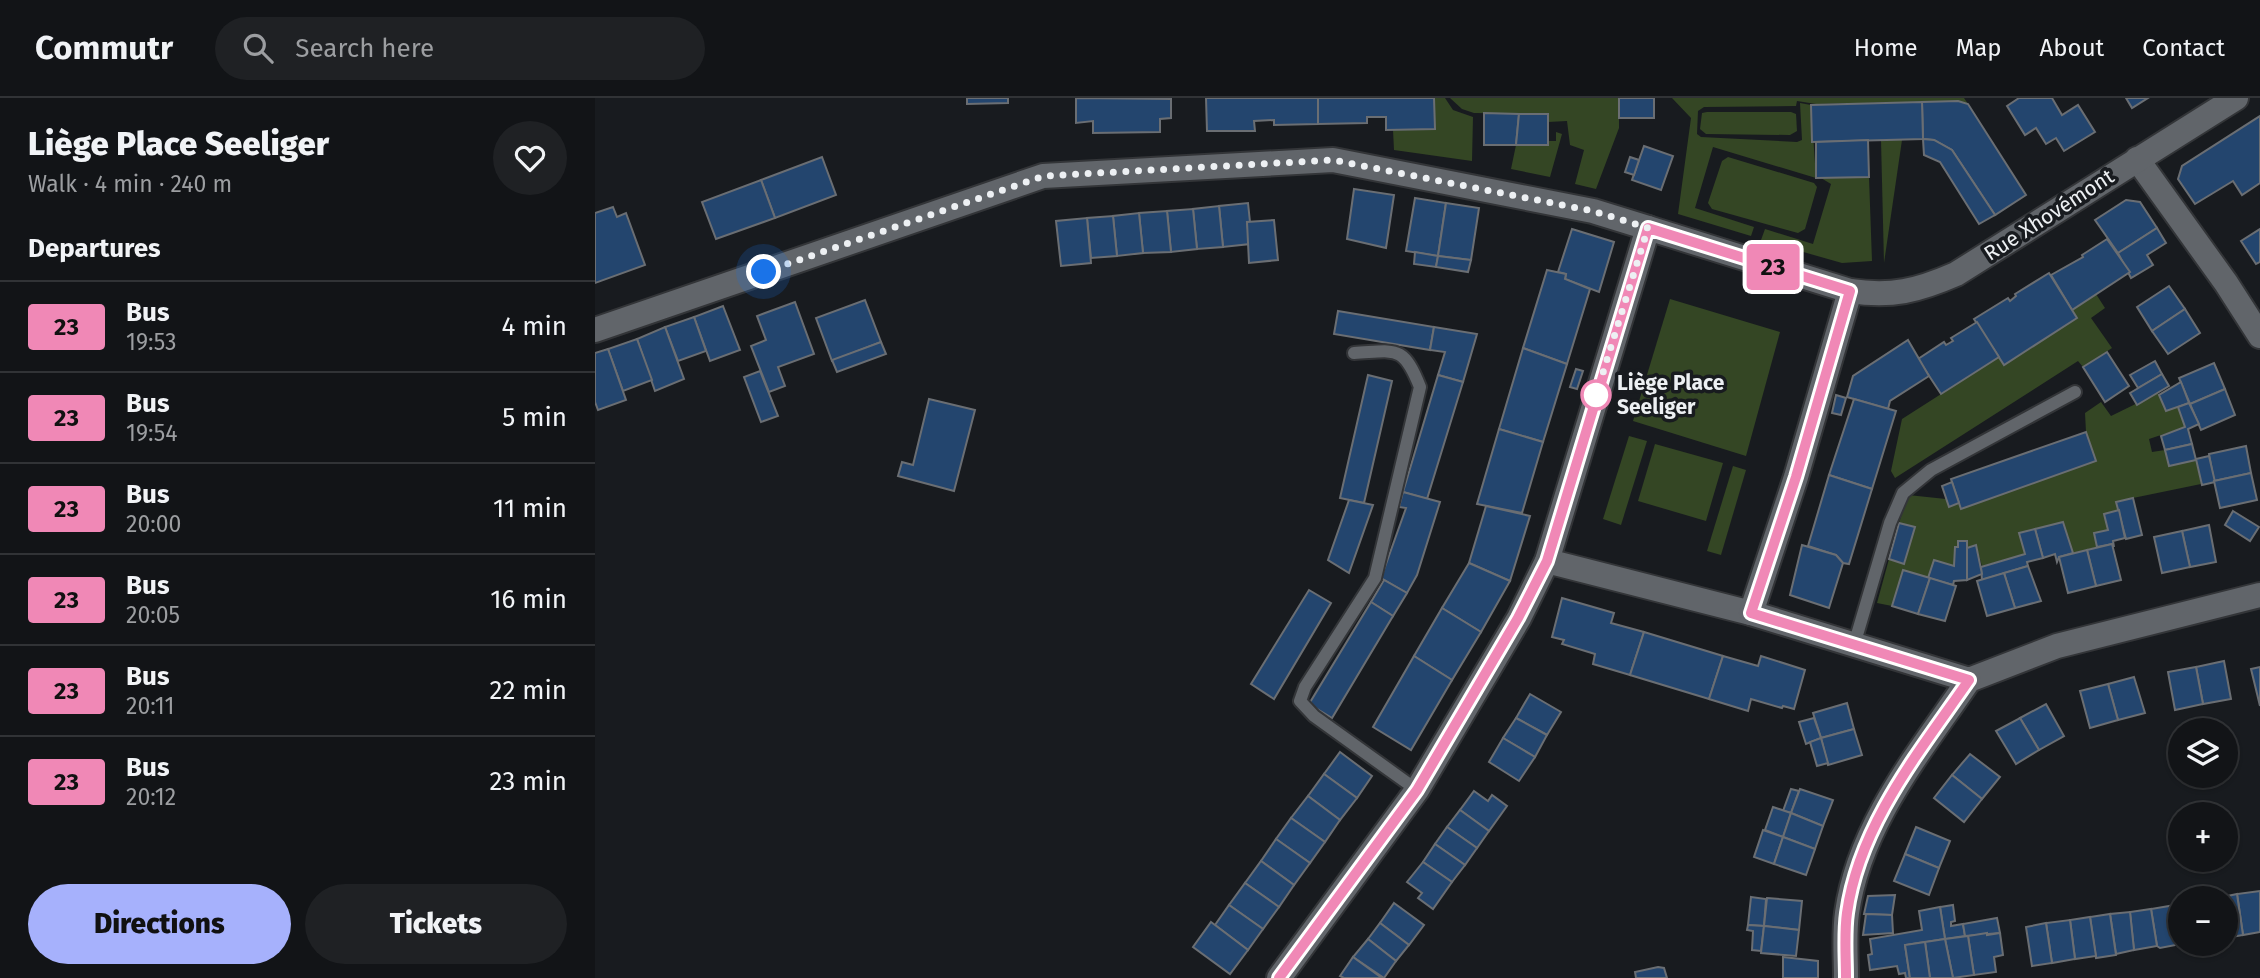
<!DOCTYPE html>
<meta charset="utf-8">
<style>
:root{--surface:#121417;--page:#1f2124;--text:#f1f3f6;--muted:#9c9ea1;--line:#313336;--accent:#a6b1fc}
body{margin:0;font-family:"Fira Sans",sans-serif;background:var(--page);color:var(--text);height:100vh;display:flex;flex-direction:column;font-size:26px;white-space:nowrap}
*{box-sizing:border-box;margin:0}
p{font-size:23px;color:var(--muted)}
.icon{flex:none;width:38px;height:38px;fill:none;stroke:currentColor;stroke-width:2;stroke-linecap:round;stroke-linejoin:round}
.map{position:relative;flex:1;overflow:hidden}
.panel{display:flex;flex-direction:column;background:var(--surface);width:595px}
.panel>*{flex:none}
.badge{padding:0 14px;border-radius:5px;font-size:24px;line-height:46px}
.fabs{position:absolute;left:1573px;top:620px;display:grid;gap:14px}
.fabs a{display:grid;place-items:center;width:70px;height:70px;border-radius:50%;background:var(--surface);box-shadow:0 2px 5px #0004,0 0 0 2px var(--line);font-size:35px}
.you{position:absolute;width:35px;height:35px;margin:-18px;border:5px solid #fff;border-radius:50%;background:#1a73e8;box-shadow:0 0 0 10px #1a73e833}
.map>.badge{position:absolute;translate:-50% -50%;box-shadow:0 0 0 4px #fff}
h2{padding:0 28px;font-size:26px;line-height:63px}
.round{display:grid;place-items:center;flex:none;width:74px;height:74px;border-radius:37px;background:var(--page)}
.head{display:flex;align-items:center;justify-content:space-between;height:119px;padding:0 28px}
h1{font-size:33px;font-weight:800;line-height:52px}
.primary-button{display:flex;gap:14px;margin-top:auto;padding:14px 28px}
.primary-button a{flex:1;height:80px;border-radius:42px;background:var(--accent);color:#111;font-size:28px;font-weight:800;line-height:80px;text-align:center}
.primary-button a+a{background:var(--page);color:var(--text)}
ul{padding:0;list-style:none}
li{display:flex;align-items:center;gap:21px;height:91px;padding:0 28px;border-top:2px solid var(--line)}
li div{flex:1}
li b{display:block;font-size:26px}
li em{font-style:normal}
li .badge{min-width:77px;font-weight:700;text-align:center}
header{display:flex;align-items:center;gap:42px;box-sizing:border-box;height:98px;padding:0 35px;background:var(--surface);border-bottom:2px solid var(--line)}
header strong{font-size:33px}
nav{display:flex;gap:38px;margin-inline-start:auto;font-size:24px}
.search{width:490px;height:63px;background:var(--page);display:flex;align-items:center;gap:18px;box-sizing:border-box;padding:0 24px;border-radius:38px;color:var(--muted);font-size:26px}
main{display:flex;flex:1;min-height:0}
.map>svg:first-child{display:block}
</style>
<header>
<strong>Commutr</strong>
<div class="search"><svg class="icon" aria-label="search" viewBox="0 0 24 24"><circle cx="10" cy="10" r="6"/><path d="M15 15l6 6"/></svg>Search here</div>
<nav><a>Home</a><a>Map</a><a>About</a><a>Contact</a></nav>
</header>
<main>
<section class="panel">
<div class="head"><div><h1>Liège Place Seeliger</h1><p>Walk · 4 min · 240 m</p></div><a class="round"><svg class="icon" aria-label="heart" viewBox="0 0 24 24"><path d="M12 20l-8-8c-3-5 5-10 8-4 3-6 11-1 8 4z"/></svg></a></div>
<h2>Departures</h2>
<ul>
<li><span class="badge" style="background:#f088b6;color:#111">23</span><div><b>Bus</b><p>19:53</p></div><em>4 min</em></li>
<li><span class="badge" style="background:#f088b6;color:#111">23</span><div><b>Bus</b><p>19:54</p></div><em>5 min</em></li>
<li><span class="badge" style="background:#f088b6;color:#111">23</span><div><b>Bus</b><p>20:00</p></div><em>11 min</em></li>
<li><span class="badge" style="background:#f088b6;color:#111">23</span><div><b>Bus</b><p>20:05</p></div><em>16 min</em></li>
<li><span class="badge" style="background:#f088b6;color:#111">23</span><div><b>Bus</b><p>20:11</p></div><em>22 min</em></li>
<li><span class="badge" style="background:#f088b6;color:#111">23</span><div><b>Bus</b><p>20:12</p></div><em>23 min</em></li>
</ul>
<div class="primary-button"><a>Directions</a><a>Tickets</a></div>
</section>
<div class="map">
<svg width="1665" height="880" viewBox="0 0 1665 880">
<rect width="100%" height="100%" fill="#181b1f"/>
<g fill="#344624">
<path d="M839,0H850L858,12L878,19L877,63L799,52L798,32L840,31Z"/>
<path d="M855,0H1024V30L1001,91L980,86L989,52L975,47L972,23L953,24L952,16L879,15L867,11Z"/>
<path d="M1077,0H1369L1373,6L1363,3L1221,6L1202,3L1201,8L1109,9L1103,13L1102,36L1106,39L1202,44L1207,42L1205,5L1216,7L1221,80L1118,49L1100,110L1159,129L1156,138L1083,116L1096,20Z"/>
<path d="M1112,14H1196L1201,16L1202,33L1195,37L1111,36L1105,31L1107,15Z"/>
<path d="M961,34L967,36L955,79L916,71L921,47H952L953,43H961Z"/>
<path d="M1286,42H1307L1289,165Z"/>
<path d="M1133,59L1219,85L1222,89L1210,131L1203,135L1117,111L1113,105L1127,63Z"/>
<path d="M1274,79L1277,163L1247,165L1166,142L1170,131L1218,146L1236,86L1226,80Z"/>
<path d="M1501,196L1510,210L1496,220L1517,250L1488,269L1483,263L1300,380L1296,373L1307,321L1404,259L1409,266L1482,220L1477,212Z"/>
<path d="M1075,201L1185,234L1151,358L1038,323Z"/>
<path d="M1563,295L1571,313L1582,308L1590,329L1554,341L1557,354L1570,352L1574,368L1601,362L1606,386L1538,400L1524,412L1509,416L1513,432L1499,435L1502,449L1478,455L1473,437L1430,456L1387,468L1381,447L1372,450V443H1364L1363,449L1360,450L1359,468L1339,462L1333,480L1308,472L1297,508L1282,505L1294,461L1310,465L1319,430L1304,425L1313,397L1351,401L1354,408L1364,405L1367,410L1501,363L1491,334L1490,315L1506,304L1516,318Z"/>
<path d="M1034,338L1052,343L1026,427L1008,421Z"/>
<path d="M1060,346L1128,365L1111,423L1043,403Z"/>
<path d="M1138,368L1151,372L1126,457L1112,453Z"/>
</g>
<g fill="#23456e" stroke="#6a6e73" stroke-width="2">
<path d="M372,0H413V5L372,6Z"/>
<path d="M481,0L576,1V20L565,21V34L498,35V23L481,25Z"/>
<path d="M611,0H723V26L679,27V22L659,23L660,33H612Z"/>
<path d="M723,0H839L840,31L791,32V19H772V25L723,26Z"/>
<rect x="1024" y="0" width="35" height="20"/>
<path d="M1424,0H1457L1467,17L1483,7L1500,34L1469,53L1461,40L1451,46L1441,30L1430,37L1412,8Z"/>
<path d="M1531,0H1553L1537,10Z"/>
<path d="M1363,3L1373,6L1431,97L1400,117L1357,52L1339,42L1328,41L1327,4Z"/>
<path d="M1327,4L1328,41L1217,44L1216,7Z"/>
<path d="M889,15L924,16L921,47H889Z"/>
<path d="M924,16H953V47H921Z"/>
<path d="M1665,18V85L1647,97L1638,83L1600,106L1583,81L1587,68Z"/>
<path d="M1328,41L1339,42L1357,52L1400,117L1384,126L1345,64L1329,57Z"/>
<path d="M1273,42L1274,79L1221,80V44Z"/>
<path d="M1049,48L1078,58L1066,92L1037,82Z"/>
<path d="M227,59L241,97L180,120L166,82Z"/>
<path d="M1035,59L1044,62L1039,77L1030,74Z"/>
<path d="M166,82L180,120L121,141L107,104Z"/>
<path d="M759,91L799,97L791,150L752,141Z"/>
<path d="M820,100L851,105L843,158L811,153Z"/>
<path d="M1531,102L1545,104L1562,130L1523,155L1500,122Z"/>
<path d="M653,105L655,124H652L655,146L628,149L624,108Z"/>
<path d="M851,105L884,110L876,162L843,158Z"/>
<path d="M624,108L628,149L602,151L598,111Z"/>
<path d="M18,109L22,119L31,115L50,167L0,185V115Z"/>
<path d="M598,111L602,151L576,154L572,113Z"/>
<path d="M572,113L576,154L548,155L544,115Z"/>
<path d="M544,115L548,155L522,158L518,118Z"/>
<path d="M518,118L522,158L496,160L492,120Z"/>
<path d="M492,120L496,165L466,168L461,123Z"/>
<path d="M679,122L683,162L654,165L652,124Z"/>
<path d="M1562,130L1571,145L1552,157L1558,167L1536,180L1523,155Z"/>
<path d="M977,131L1019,144L1004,194L970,181L971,176L963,174Z"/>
<path d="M1665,131V164L1661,166L1646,143Z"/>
<path d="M1512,141L1535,174L1477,212L1456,177L1488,159L1487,157Z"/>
<path d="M820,154L843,158L841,169L819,166Z"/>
<path d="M843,158L876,162L873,174L841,169Z"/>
<path d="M952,172L971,176L970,181L995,191L972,266L928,250Z"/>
<path d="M1454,175L1482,220L1409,267L1379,221L1413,200L1415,203L1421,198L1420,196Z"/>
<path d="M1574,188L1590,211L1557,233L1542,209Z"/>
<path d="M270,202L286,244L237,263L221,220Z"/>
<path d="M200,204L219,256L183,269L190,288L174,294L156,248L171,242L162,218Z"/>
<path d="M128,208L145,252L115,263L99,219Z"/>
<path d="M1590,211L1605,235L1573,256L1557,233Z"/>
<path d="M743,213L839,229L835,252L739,236Z"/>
<path d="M99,219L111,253L83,263L70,229Z"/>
<path d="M1382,224L1404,259L1346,296L1323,261L1349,244L1351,247L1358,243L1356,240Z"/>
<path d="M70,229L89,281L60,293L42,241Z"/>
<path d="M839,229L882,236L868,284L843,277L850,254L835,252Z"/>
<path d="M42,241L57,282L28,293L13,251Z"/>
<path d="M1313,242L1334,278L1295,303L1293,311L1252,299L1258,278Z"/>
<path d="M286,244L291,256L242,274L237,262Z"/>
<path d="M928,250L972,266L948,344L904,331Z"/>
<path d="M13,251L31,302L3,312L0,304V255Z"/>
<path d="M1512,254L1534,288L1510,304L1488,269Z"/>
<path d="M1560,263L1567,276L1543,290L1535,277Z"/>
<path d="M1619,265L1630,291L1595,306L1584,280Z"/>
<path d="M981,271L988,273L982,291L975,289Z"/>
<path d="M165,273L183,318L166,324L149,279Z"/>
<path d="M1567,276L1574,288L1542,307L1535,295Z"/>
<path d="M773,277L797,283L769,405L745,400Z"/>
<path d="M843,277L868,284L832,401L808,394Z"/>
<path d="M1586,284L1594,305L1571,313L1564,297Z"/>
<path d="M1630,291L1640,317L1606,332L1595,306Z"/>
<path d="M1241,297L1251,300L1246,317L1237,315Z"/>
<path d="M334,301L380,312L359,393L303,378L307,364L318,367Z"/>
<path d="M1259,301L1301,313L1277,391L1234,377Z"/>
<path d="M1594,305L1604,326L1593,331L1597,346L1570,352L1566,338L1590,329L1583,309Z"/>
<path d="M904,331L948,344L927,415L882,406Z"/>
<path d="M1491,334L1501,363L1366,411L1356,381Z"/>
<path d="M1597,346L1601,362L1574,368L1570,352Z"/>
<path d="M1651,348L1656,375L1619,383L1614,356Z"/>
<path d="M1614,358L1620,384L1607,387L1601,361Z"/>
<path d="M1656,375L1662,402L1625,410L1619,383Z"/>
<path d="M1234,377L1277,391L1254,466L1248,465L1241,457L1213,448Z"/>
<path d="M1357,384L1364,405L1354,409L1347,388Z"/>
<path d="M808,394L845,404L822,477L812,495L786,480L811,410L804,409Z"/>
<path d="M1538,400L1547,437L1531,441L1521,404Z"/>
<path d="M754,402L778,407L754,475L733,462Z"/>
<path d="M891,408L935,418L915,483L874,465Z"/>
<path d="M1524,412L1530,440L1518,443L1519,449L1517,446L1502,449L1499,435L1513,432L1509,416Z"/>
<path d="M1638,413L1664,429L1655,443L1630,427Z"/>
<path d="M1468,424L1478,455L1464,459L1462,464L1460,456L1448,460L1440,431Z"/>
<path d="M1304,425L1320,429L1309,466L1294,461Z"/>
<path d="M1614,427L1621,464L1595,469L1587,433Z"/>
<path d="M1440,431L1448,460L1432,464L1433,468L1387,482L1386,469L1430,456L1424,435Z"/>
<path d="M1587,433L1595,469L1567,475L1559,439Z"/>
<path d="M1363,443H1372V482L1359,483L1358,487L1333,480L1339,462L1359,468L1360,449H1363Z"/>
<path d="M1517,446L1526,482L1501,488L1492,452Z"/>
<path d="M1207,447L1241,457L1248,465L1234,510L1195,497Z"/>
<path d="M1381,447L1387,476L1372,482V450Z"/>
<path d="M1492,452L1501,488L1473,495L1464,459Z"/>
<path d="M874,465L915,483L886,534L847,510Z"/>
<path d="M1433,468L1446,503L1420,510L1409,475Z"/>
<path d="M1308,472L1335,480L1323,516L1297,508Z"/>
<path d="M1409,475L1420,510L1392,518L1382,483Z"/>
<path d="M1335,480L1361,488L1350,523L1323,516Z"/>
<path d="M789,482L812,495L798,518L776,504Z"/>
<path d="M714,492L736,505L679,601L656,586Z"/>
<path d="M967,500L1019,515L1016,525L1049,534L1035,577L998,566L1000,556L967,546L969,542L957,539Z"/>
<path d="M776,504L798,518L737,620L714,606Z"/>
<path d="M847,510L886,534L857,582L819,558Z"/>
<path d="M1049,534L1128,558L1114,601L1035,577Z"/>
<path d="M819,558L857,582L816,652L778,629Z"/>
<path d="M1128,558L1163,568L1166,558L1210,572L1199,611L1188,608L1187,610L1156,601L1153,613L1114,601Z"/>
<path d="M1629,563L1636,601L1608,606L1601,569Z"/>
<path d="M1601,569L1608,606L1580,612L1573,574Z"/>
<path d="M1665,569V608L1656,571Z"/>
<path d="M1539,579L1550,615L1523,622L1513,586Z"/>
<path d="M1513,586L1523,622L1495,630L1485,593Z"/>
<path d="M935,596L966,614L952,637L921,620Z"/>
<path d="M1252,605L1259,631L1226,640L1218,615Z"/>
<path d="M1451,606L1469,638L1444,652L1425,620Z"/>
<path d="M921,620L952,637L940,659L908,640Z"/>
<path d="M1219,620L1226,640L1211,646L1204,624Z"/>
<path d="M1425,620L1444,652L1421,666L1401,633Z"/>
<path d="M1259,631L1267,657L1233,667L1226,640Z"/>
<path d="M908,640L940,659L924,683L894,664Z"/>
<path d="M1226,640L1233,665L1222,668L1215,644Z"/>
<path d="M745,654L777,678L762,700L729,676Z"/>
<path d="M1375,656L1405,679L1387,701L1357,677Z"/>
<path d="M729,676L762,700L745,722L713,698Z"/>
<path d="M1357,677L1387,701L1369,724L1339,700Z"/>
<path d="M1196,691L1204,693L1196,715L1188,713Z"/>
<path d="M1205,691L1238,702L1228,728L1196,715Z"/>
<path d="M879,693L893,703L897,697L912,708L894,733L865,712Z"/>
<path d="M713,698L745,722L730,744L696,720Z"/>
<path d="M1178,709L1196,715L1188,739L1170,732Z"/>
<path d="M865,712L894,733L882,750L852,729Z"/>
<path d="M1196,715L1228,728L1220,751L1188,739Z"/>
<path d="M696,720L730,744L715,765L681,741Z"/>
<path d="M852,729L882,750L870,767L840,746Z"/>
<path d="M1321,729L1355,743L1344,770L1310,756Z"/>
<path d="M1168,732L1188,739L1179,766L1159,759Z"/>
<path d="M1188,739L1220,751L1211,777L1179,766Z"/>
<path d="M681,741L715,765L699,787L666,763Z"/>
<path d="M840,746L870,767L857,784L828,764Z"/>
<path d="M1310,756L1344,770L1334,797L1299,783Z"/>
<path d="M666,763L699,787L684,809L650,785Z"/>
<path d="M828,764L857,784L838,811L823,800L827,795L812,784Z"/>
<path d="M650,785L684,809L668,831L634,807Z"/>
<path d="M1665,793V834L1648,837L1642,796Z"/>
<path d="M1642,796L1648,837L1631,840V800H1623Z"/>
<path d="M1300,797L1297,817L1269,816L1273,798Z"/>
<path d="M1156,799L1171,801L1169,828L1153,827Z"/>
<path d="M1172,800L1207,803L1204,832L1169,828Z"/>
<path d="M799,805L829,827L814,847L785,825Z"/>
<path d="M1586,806V846L1565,850L1562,848L1556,811Z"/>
<path d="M634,807L668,831L653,852L620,827Z"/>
<path d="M1358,807L1360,823L1356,824V828L1368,826L1370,838L1350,841L1345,809Z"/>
<path d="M1345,809L1350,841L1310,847L1315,880H1311L1310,875L1304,876L1302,868L1275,872L1273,857L1277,856L1275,841L1327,832L1324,813Z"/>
<path d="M1556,811L1562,848L1539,852L1535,814Z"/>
<path d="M1535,814L1539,852L1521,856L1515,816Z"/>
<path d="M1271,816L1297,817L1298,835L1268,837Z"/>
<path d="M1515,816L1521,857L1501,860L1495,819Z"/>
<path d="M1495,819L1501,858L1480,861L1475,822Z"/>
<path d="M1402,820L1405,835L1370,838L1368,826Z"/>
<path d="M1475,822L1480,861L1457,865L1451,825Z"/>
<path d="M616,824L653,852L635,876L598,849Z"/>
<path d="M785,825L814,847L801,863L773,841Z"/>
<path d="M1451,825L1457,865L1437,868L1431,829Z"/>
<path d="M1153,827L1169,828L1166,853L1157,852L1158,833L1152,832Z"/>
<path d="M1169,828L1204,832L1201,858L1166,855Z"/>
<path d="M1392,835V837L1405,835L1408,857L1399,859L1401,874L1379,877L1373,838Z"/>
<path d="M1373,838L1379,877L1358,880L1350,841Z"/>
<path d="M773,841L801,863L789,880L758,859Z"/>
<path d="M1350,841L1358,880H1335L1330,844Z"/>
<path d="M1330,844L1335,880H1315L1310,847Z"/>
<path d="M758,859L787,880H749L745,878Z"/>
<path d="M1188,859L1223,863V880H1188Z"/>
<path d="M1063,869L1069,870L1072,880H1041L1040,874Z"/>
</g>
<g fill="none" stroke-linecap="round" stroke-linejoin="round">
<defs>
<g id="lane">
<path d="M759,255C801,253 808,246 825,289L780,480L710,589L705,603L719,618L822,692"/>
<path d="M1259,547L1295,425L1308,395L1336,372L1480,294"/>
</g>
<g id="street">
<path d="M1542,61L1631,185L1665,238"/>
<path d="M0,232L448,78L738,62L998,113L1053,130"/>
<path d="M952,463L1156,515L1374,582L1462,548L1665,497"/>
<path d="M1156,515L1201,379L1255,193"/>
<path d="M684,880L822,692L924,520L952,463L1053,130L1255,193C1297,199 1322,193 1361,176L1641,0"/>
<path d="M1251,880C1251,859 1249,836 1252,815C1264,727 1325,654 1374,582"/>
</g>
</defs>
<use href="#lane" stroke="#333538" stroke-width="16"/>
<use href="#street" stroke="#333538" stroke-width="28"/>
<use href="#lane" stroke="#61656a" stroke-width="12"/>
<use href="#street" stroke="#61656a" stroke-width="24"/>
</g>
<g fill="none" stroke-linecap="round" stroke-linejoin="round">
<defs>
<path id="line" d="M684,880L822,692L923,520L952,463L1053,130L1255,193L1201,379L1156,515L1374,582C1325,653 1264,727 1252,815C1249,836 1251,859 1251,880"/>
</defs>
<use href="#line" stroke="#fff" stroke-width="16"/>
<use href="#line" stroke="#f088b6" stroke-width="10"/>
<path stroke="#edf0f3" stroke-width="7" stroke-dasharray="0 12.6" d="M169,174L449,78L738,62L998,113L1053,130L1001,297"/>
</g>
<circle fill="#fff" stroke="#f088b6" stroke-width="3.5" cx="1001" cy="297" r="14"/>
<g text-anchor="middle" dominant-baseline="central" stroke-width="7" stroke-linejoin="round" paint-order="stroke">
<g font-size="21" fill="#edf0f3" stroke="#181b1f">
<text transform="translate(1454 117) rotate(-33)">Rue Xhovémont</text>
</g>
<g font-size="21" font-weight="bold" fill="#edf0f3" stroke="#181b1f" text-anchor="start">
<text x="1022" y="285">Liège Place<tspan x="1022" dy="24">Seeliger</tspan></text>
</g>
</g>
</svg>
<div class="fabs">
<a><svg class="icon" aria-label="layers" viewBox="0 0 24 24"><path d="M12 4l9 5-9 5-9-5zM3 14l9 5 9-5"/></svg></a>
<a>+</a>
<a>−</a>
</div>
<div class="you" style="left:169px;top:174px"></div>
<b class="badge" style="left:1178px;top:169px;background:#f088b6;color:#111">23</b>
</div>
</main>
